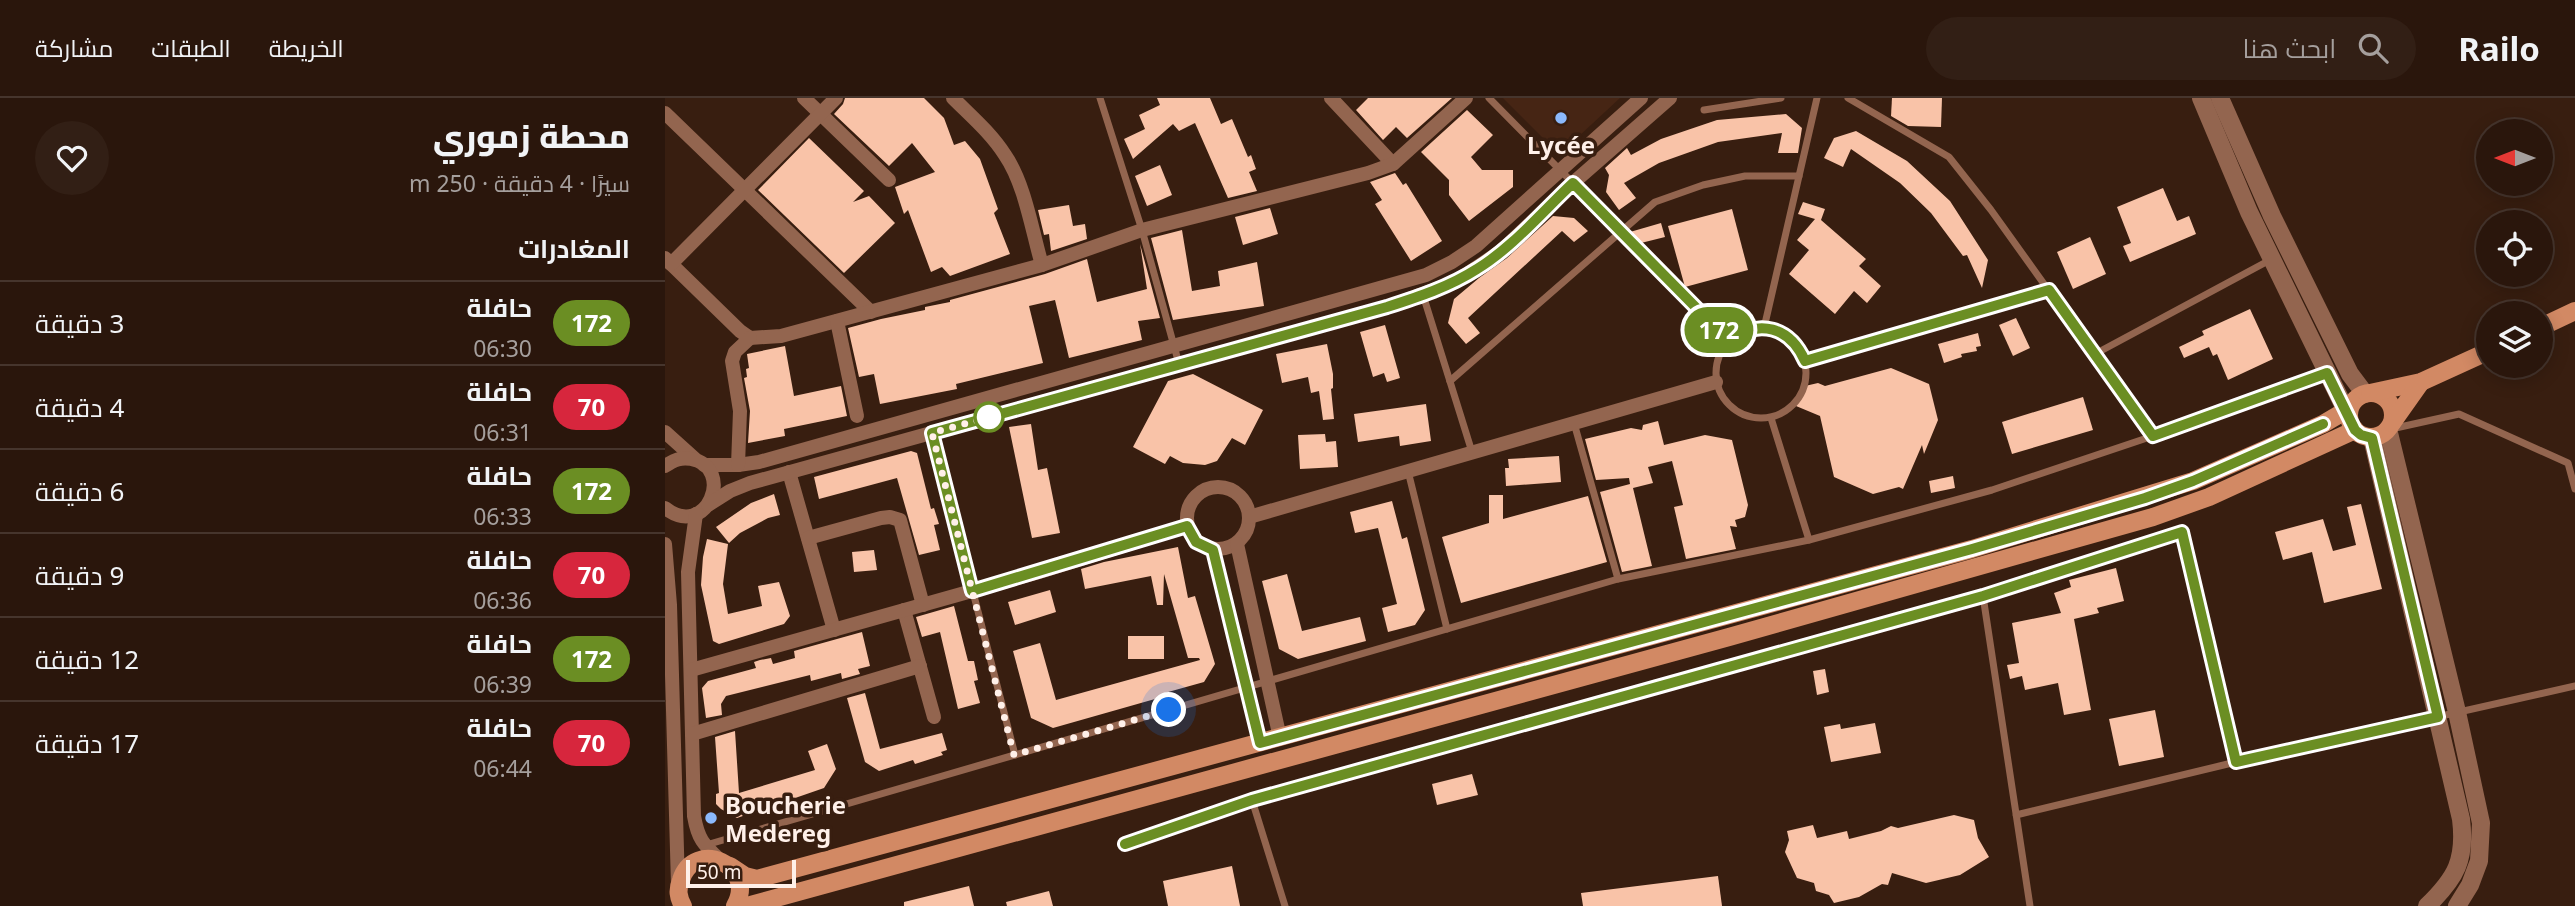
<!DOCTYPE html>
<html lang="ar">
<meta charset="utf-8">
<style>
:root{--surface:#2a160c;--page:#321f15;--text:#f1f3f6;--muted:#a59f9d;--line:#46352d}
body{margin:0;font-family:"Noto Sans",Cairo,sans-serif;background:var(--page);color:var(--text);direction:rtl;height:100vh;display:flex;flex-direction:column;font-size:26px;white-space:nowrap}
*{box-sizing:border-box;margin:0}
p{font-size:23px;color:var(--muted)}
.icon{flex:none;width:38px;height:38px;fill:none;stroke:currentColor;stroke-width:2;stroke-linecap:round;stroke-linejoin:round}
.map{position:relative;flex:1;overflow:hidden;direction:ltr}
.details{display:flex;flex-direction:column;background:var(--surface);width:665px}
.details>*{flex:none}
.badge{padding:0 14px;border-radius:23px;font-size:24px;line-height:46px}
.needle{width:46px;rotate:270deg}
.controls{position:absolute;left:1811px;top:21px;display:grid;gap:14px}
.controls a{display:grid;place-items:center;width:77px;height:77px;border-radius:50%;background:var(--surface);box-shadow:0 4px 18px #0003,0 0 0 2px var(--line);font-size:35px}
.scale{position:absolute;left:21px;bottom:18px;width:110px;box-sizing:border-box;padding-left:7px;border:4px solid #fff0e9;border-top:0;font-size:19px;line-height:24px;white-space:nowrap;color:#fff0e9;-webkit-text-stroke:5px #381e10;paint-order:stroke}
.you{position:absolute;width:35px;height:35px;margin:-18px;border:5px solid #fff;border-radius:50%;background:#1a73e8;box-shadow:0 0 0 10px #1a73e833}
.map>.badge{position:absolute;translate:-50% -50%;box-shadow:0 0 0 4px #fff}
h2{padding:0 35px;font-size:26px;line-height:63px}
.round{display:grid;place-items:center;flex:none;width:74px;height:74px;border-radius:37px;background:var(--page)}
.headline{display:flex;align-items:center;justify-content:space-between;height:119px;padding:0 35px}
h1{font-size:33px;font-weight:800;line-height:52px}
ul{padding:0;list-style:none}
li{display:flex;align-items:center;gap:21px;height:84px;padding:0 35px;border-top:2px solid var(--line)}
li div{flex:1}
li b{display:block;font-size:26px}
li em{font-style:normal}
li .badge{min-width:77px;font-weight:700;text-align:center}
header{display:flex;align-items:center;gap:42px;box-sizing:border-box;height:98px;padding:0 35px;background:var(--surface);border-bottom:2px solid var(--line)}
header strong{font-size:33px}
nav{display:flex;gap:38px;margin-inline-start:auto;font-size:24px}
.search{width:490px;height:63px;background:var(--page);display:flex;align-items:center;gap:18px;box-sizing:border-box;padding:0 24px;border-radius:38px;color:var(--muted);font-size:26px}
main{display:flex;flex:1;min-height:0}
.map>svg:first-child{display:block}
</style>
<header>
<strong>Railo</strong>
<div class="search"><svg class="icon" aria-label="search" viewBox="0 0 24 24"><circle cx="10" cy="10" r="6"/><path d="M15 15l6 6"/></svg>ابحث هنا</div>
<nav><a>الخريطة</a><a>الطبقات</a><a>مشاركة</a></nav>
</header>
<main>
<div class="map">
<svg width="1910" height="808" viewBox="0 0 1910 808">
<rect width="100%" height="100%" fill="#381e10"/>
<path fill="#462514" d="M838,0H955L899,52L891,40L886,48Z"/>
<g fill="#f9c3a8">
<path d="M180,0H259L279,20L289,47L300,43L315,61L333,111L329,115L345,156L285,178L277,169L266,174L243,112L239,116L230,89L270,74L247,45L224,68L169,16L178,6Z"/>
<path d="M492,0H545L556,26L567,21L583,59L586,57L591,71L584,74L592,93L563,100L530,25L514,33L508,26L468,61L459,41L480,31L474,17L495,7Z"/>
<path d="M703,0H787L742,40L731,29L718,42L691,12Z"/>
<path d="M1227,0H1277L1276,29L1243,28L1226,18Z"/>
<path d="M802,12L828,37L806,59L817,72H848V89L804,123L784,97V82L756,54Z"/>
<path d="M1121,16L1137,30L1133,55H1113L1117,35L1053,44L994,65L959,85L971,100L954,112L941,94L944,77L940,70L962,50L966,57L996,41L1052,22Z"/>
<path d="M1191,33L1242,63L1285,103L1323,162L1317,190L1302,157L1298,158L1266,115L1235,85L1186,51L1178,69L1159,60L1169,40Z"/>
<path d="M144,40L199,93L188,104L204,98L230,125L179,175L93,92Z"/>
<path d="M495,67L507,97L482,108L470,78Z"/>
<path d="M730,75L738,87L741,85L777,143L746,163L710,106L717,102L705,84Z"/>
<path d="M1498,90L1512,123L1524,118L1531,136L1465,164L1458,148L1466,145L1452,109Z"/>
<path d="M1138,104L1160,111L1156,122L1201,161L1194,168L1216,188L1202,205L1189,193L1170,216L1124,176L1144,152L1132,142L1150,121L1133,116Z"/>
<path d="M404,107L408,128L420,126L422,141L386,153L384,136L379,137L373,112Z"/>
<path d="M605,110L613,136L578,147L570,119Z"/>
<path d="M1067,111L1083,172L1020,189L1003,128Z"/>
<path d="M888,118L909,120L923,133L909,144L897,133L803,220L815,235L801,246L783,225L789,201L814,180L842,160Z"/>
<path d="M996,125L1000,139L976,145L965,134Z"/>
<path d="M517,132L527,193L555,188L553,173L592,164L599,208L508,222L486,140Z"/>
<path d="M1425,139L1441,176L1408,191L1392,154Z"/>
<path d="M475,146L495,220L473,223L477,242L404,260L390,202L364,208L378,265L291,286L292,291L215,306L209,276L194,279L183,230L216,221L260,212V209L285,204V202L380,176L422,161L432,204L482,191Z"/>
<path d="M1585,211L1608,261L1563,282L1552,256L1548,258L1544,249L1519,260L1514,249L1539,237L1537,233Z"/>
<path d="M1351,220L1365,250L1348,258L1334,227Z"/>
<path d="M720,227L735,280L722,284L719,275L708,279L695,234Z"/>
<path d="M1313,235L1316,248L1311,249L1312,253L1296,256L1297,259L1279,265L1273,246Z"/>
<path d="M662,246L668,276V290L666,291L669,321L658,322L654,293L646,295L643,279L617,285L611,256Z"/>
<path d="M120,248L129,298L176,288L182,318L119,331L120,338L83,345L85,313L79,280L82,279L81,271L84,270L82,256Z"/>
<path d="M1226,270L1264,286L1273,322L1259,356L1257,347L1238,391L1234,389L1208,396L1169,379L1155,318L1131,308L1140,288L1153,285L1160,288Z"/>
<path d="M528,276L598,312L580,347L567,340L552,363L540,367L518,365L505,358L500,366L468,349L503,283Z"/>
<path d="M1418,299L1428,332L1347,356L1337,324Z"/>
<path d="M761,306L766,343L735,348L734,338L693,344L689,316Z"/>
<path d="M993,323L999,347L1040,337L1067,342L1083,407L1080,419L1070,422L1072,429L1065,428L1071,451L1021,461L1009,409L1018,407L1007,363L983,369L988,385L968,390L987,468L957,474L935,394L965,386L964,380L931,382L920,341L966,330L977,332L978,327Z"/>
<path d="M366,326L373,372L382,370L395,435L367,440L344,329Z"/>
<path d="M660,336L661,344L671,343L673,369L635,371L633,337Z"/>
<path d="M246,353L252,355L266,411L269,410L274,426L269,427L275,452L254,457L232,380L154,401L149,379Z"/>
<path d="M894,358L896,384L841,388L840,370H844L843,361Z"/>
<path d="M1288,378L1290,390L1266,395L1264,383Z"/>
<path d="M109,396L115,417L103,420L75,435L64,445L51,429L86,405Z"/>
<path d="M824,397H838V421L923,398L942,464L796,505L777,439L824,425Z"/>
<path d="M727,403L737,441L742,439L760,512L750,527L723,534L717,510L732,506L713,430L690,435L685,414Z"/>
<path d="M1696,406L1717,491L1659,505L1647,454L1618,462L1610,434L1658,421L1668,453L1691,447L1682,409Z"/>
<path d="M42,441L63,446L58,486L63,516L97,508L93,488L114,484L125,518L119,526L54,546L48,543L36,487L38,459Z"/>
<path d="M513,449L523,500L530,498L550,566L539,584L496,596L497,599L388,630L366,620L348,553L375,545L391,602L535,562L534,560H523L499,476L498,507H492L486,478L420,491L416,471L439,464Z"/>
<path d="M209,452L212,472L189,474L187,454Z"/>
<path d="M1451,470L1459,503L1432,510L1434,515L1409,521L1426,612L1399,617L1393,585L1360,592L1357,578L1345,581L1342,567L1354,565L1347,525L1396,515L1389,495L1406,489L1404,482Z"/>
<path d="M622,476L637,533L695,519L701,543L633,561L614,551L597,483Z"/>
<path d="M385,492L391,514L350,527L343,504Z"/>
<path d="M289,508L303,563H309L313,582L309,583L315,605L293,611L275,534L257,539L251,519Z"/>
<path d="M197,534L205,568L193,571L195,576L177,581L176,575L146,583L145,577L61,598L56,606L57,617L41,620L37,590L43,583L91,570L89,564L95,562L106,560L108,566L130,560L129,553Z"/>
<rect x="463" y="538" width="36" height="23"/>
<path d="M1160,571L1164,594L1152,597L1148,573Z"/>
<path d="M200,595L215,651L277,635L282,652L276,654L278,657L250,666L248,662L214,673L200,664L182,600Z"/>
<path d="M1490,612L1499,659L1454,668L1444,621Z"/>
<path d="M1210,625L1216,655L1166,664L1159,629L1175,626L1176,631Z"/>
<path d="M70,633L74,695L150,672L143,653L162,646L171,671L159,690L72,720L56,711L51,706V696L54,695L50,639Z"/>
<path d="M807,676L813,697L772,707L767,686Z"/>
<path d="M1289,717L1309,722L1313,740L1324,759L1295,777L1261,785L1227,775L1223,787L1217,786L1194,799L1169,805L1164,797L1151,793L1149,785L1132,780L1120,754L1124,742L1122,733L1148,727L1152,740L1182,733L1184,741L1216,733L1226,728L1233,730Z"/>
<path d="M567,768L575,808H503L498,783Z"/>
<path d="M1053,778L1057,808H918L916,795Z"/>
<path d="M304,788L309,808H239V804Z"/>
<path d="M384,793L388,808H342L341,804Z"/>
</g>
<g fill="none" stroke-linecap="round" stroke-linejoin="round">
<g stroke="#93654f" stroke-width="7">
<path d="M435,0L477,132L514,266"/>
<path d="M824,0L1064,243"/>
<path d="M1183,0L1284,59L1326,112L1488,338"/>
<path d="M1039,12L1116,0"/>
<path d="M758,197L807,354"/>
<circle cx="1096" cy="275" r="45"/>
<path d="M1099,230L1152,0"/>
<path d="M1430,256L1605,162"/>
<path d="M1140,263L1384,192"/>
<path d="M785,283L990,104L1038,87L1080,78H1134"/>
<path d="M1106,320L1144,442"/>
<path d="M909,325L953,481"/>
<path d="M1726,331L1794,316L1903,365L1910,391"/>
<path d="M267,335L350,657"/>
<path d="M743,373L782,531"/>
<path d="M1571,664L1910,588"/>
<path d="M587,702L620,808"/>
<path d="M1351,717L1571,664L1517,434L1318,498L1365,808"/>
<path d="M460,746L587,702L1318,498"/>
<path d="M41,747L953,481L1144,442L1327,392L1488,338L1662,275"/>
</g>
<g stroke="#93654f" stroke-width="14">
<path d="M139,0L224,82"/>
<path d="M288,0C306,18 326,35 340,57C360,86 367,133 377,167"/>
<path d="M666,0L728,66"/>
<path d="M0,15L206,214"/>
<path d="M0,160L75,233L85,240L116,238L377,167L477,132L703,75L728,66L801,0"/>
<path d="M6,166L171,0"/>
<path d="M172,223L192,318"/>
<path d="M0,334L30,361"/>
<path d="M39,367H73L94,364L761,177L787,164L811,148L976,0"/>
<path d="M73,367L75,313L67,263L70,254L85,240"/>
<path d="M0,368C9,362 16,359 26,361C71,369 42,443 0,410"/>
<path d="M124,374L169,532"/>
<circle cx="553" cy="420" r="31"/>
<path d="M43,407L65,393L85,385L722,209L790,184L836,153L908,85L1005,0"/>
<path d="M31,416L23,474L29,718C33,741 38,746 55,762"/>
<path d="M584,419L1051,284"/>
<path d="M143,440L216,420L225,419L235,422L258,507"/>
<path d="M0,446L5,507L13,787"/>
<path d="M572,446L615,640"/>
<path d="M548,452L595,645"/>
<path d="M239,512L269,619"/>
<path d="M26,572L374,474L522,428"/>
<path d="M27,636L255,568"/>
</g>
<g stroke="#93654f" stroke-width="18">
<path d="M1536,0L1584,114L1684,319"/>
<path d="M1555,0L1607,118L1685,276L1700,296"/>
<path d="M1723,331L1792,614L1816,725L1814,763L1805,787L1792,808"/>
<path d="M1707,340L1796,721C1801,762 1791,780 1762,808"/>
</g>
<g stroke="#d28964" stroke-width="18">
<path d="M1876,229L1910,213"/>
<circle cx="1706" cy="317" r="22"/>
<path d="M1705,295L1756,284L1824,253"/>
<path d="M1727,325L1756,284"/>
<path d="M65,768L80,778L92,781L1307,451L1528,383L1658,326L1680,313L1687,305"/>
<path d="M18,808C13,799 12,792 16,782C29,740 93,767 70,808"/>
<path d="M82,808L1064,539L1488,419L1544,399L1690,332"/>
</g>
</g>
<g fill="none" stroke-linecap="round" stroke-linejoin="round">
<defs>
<path id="line" d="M460,746L587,702L1318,498L1517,434L1571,664L1773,619L1707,340L1696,337L1690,332L1662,275L1488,338L1384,192L1140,263C1125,229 1094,220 1064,243L908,85C877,114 848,149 812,171C784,189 753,199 722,209L267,335L307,493L522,428L531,444L548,452L595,645L1307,451L1480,400L1528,383L1658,326"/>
</defs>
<use href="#line" stroke="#fff" stroke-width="16"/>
<use href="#line" stroke="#6b8e23" stroke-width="10"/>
<path stroke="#fff0e9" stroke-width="7" stroke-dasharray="0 12.6" d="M324,319L267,335L349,657L504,612"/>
</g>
<g fill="#8bb9fc" stroke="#381e10" stroke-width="2.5">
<circle cx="896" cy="20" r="7"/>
<circle cx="46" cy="720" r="7"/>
</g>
<circle fill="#fff" stroke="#6b8e23" stroke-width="3.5" cx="324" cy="319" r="14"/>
<g text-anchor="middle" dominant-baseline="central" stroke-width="7" stroke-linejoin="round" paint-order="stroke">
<g font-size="24" font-weight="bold" fill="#fff0e9" stroke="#381e10">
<text x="896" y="46">Lycée</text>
<text x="60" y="706" text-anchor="start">Boucherie<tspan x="60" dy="28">Medereg</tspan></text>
</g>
</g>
</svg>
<div class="controls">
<a><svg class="needle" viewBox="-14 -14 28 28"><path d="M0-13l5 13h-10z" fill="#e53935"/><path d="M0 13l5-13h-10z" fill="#a59f9d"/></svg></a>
<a><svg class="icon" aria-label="locate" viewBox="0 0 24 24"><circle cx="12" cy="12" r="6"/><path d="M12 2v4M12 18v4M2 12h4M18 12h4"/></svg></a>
<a><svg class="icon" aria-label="layers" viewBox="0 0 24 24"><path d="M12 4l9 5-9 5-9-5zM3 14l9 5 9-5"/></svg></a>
</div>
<div class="scale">50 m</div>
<div class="you" style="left:504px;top:612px"></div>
<b class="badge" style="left:1054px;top:232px;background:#6b8e23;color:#fff">172</b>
</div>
<section class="details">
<div class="headline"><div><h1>محطة زموري</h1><p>سيرًا · 4 دقيقة · 250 m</p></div><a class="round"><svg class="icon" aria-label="heart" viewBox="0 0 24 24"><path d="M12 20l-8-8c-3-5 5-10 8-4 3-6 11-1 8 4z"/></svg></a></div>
<h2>المغادرات</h2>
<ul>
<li><span class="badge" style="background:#6b8e23;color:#fff">172</span><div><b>حافلة</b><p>06:30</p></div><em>3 دقيقة</em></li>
<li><span class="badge" style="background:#d7263d;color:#fff">70</span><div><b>حافلة</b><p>06:31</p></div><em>4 دقيقة</em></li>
<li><span class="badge" style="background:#6b8e23;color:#fff">172</span><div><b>حافلة</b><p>06:33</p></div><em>6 دقيقة</em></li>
<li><span class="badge" style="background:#d7263d;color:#fff">70</span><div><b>حافلة</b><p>06:36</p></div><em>9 دقيقة</em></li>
<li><span class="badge" style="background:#6b8e23;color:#fff">172</span><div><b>حافلة</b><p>06:39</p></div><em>12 دقيقة</em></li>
<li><span class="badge" style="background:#d7263d;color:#fff">70</span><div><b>حافلة</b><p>06:44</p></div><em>17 دقيقة</em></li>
</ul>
</section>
</main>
